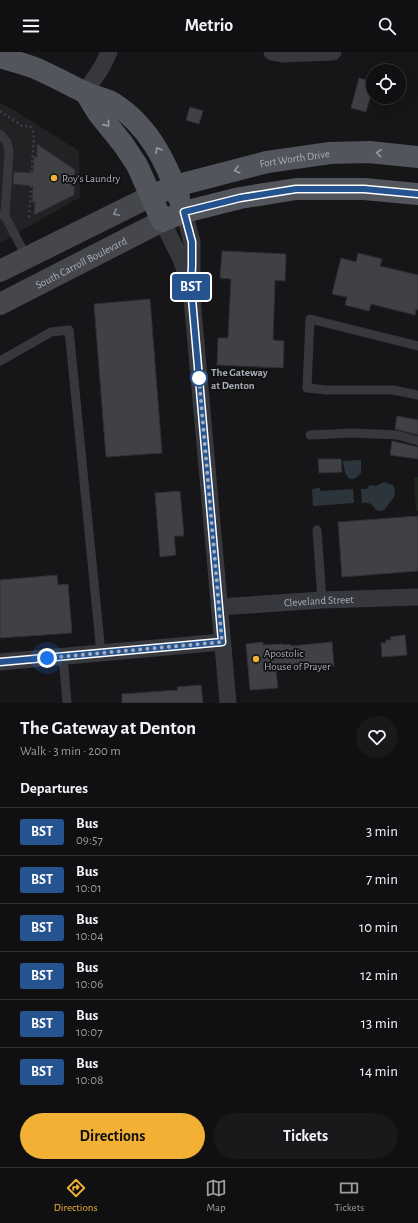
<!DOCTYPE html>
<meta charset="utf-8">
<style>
:root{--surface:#101012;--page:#19191b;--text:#f1f3f6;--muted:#9c9d9f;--line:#303032;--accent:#f2b134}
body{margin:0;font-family:"Alegreya Sans",sans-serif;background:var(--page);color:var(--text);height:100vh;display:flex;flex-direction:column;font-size:15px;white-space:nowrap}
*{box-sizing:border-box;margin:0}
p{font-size:13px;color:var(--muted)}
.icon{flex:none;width:22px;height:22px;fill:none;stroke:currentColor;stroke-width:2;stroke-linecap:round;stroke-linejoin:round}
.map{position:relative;height:651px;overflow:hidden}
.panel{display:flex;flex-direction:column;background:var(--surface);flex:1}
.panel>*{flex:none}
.badge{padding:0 8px;border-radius:3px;font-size:14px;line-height:26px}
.controls{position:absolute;left:366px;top:12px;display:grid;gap:8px}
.controls a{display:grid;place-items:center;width:40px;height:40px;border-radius:50%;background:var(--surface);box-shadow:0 4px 16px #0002,0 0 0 1px var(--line);font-size:20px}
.you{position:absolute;width:20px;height:20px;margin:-10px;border:3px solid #fff;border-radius:50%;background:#1a73e8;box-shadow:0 0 0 6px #1a73e833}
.map>.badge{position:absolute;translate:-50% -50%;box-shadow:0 0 0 2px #fff}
h2{padding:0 20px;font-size:15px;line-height:36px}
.round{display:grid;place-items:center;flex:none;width:42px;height:42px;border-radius:21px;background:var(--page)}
.head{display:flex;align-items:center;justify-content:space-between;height:68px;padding:0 20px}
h1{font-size:19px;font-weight:600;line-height:30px}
.button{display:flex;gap:8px;margin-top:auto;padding:8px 20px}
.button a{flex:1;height:46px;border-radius:24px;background:var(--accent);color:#111;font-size:16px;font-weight:600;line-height:46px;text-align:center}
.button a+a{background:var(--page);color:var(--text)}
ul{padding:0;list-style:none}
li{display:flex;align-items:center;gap:12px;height:48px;padding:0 20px;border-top:1px solid var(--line)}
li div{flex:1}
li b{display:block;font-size:15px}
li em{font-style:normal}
li .badge{min-width:44px;font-weight:700;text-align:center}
header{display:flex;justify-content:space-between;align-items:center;height:52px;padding:0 20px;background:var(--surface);font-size:18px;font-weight:600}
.tabs{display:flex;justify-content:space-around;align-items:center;height:56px;border-top:1px solid var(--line);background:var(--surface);font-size:11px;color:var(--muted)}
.tabs a{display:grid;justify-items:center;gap:2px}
.tabs .current{color:var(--accent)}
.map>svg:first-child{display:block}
</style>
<header><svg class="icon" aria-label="menu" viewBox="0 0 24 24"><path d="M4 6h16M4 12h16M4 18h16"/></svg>Metrio<svg class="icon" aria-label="search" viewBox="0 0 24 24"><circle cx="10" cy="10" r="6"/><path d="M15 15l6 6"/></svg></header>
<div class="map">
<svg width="418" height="651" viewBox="0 0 418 651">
<rect width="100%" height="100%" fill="#161618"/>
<path fill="#222225" d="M0,51L12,57L79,99L80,145L0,191Z"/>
<path fill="#1e261f" d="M418,425V459H416L414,426Z"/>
<g fill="#2c353c">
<path d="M361,408V421C348,436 344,420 343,409Z"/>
<path d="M384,430L393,433L395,439L394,445L384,458L381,459L376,458C372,452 370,450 362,451L361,437H367L370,433L376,434Z"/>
<path d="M320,436V439L353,437L354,451L313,454L312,437Z"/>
</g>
<g fill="#404145" stroke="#303034">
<path d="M359,26L373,30V47L370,46L366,60L351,56Z"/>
<path d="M190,55L203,59L199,72L186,68Z"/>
<path d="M37,92L75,118L74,130V143L34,163L35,150H32L33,134L13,132L14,120L33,121L34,105H37Z"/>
<path d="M222,199L286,202L285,229L275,228L273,288L284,289L283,316L217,313L218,286H228L231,227L220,226Z"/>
<path d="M358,201L382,207L380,214L418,223V258L416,257L415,263L371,252L369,259L345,253L347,245L332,242L341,206L356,210Z"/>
<path d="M150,247L162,401L106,405L94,252Z"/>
<path d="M397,364L418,368V383L395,377Z"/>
<path d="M392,389L418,395V407L390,403Z"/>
<path d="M318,407H341L342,420L319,421Z"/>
<path d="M180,439L184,484H174L176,503L160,505L155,441Z"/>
<path d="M418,464V519L342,525L338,470Z"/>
<path d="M57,523L58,533L68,532L72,581L0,586V528Z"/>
<path d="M405,583L407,603L382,605L381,591H386V588H391L390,585Z"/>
<path d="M263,590V593L283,592V593L290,592L291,594L332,590L334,614L276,619L278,636L250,638L246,592Z"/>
<path d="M201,633L203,651H122V642L178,638L177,635Z"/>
</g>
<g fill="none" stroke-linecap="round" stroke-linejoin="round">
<path stroke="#3d3f44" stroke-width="2.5" stroke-dasharray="2 3" stroke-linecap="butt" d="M0,59L22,74H30L34,82L29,166"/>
<g stroke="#37383d" stroke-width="9">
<path d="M0,82L7,90L9,100L5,164"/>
<path d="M0,163L5,164L27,206"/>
<path d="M418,294L310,267L307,336L327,338H393L418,343"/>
<path d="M0,309L51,280L69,278L101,601"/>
<path d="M310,383L353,381L397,383L418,389"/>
<path d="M317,478L322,548"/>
<path d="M63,604L67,651"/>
</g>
<g stroke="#37383d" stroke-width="17">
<path d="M272,0L282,2L333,0"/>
<path d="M85,40L102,15L109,0"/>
<path d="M184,160L192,190V213L191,235L228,651"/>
<path d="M162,169L181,207L188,227"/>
<path id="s1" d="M219,555L322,548L418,545"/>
<path d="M0,610L222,590"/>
</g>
<g stroke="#45474d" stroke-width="22">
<path d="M0,219L151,144"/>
<path id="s2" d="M0,252L162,169"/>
</g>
<g stroke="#53555c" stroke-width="22">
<path d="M0,5C12,9 24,12 35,16C51,23 66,31 82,39C92,44 103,46 113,51C148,73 166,109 179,146"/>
<path d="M85,40L98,61L123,92L137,113L162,169L184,160L240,146L296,137H364L418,142"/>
<path id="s3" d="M151,144L175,134L267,110L330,101L369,100L418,105"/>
</g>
</g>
<defs><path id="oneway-chevron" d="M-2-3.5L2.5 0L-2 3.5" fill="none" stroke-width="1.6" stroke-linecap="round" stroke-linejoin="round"/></defs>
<g stroke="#979ba6">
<use href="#oneway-chevron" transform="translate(107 72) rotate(51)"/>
<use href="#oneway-chevron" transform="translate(158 98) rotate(-121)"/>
<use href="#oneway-chevron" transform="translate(379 101) rotate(-175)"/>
<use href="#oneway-chevron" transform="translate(237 118) rotate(166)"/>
</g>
<use stroke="#858993" href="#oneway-chevron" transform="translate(116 161) rotate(153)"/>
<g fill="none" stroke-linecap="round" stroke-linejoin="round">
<defs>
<path id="line" d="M0,610L222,590L191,235L192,213V190L184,160L240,146L296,137H364L418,142"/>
</defs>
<use href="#line" stroke="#fff" stroke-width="9"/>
<use href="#line" stroke="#24538f" stroke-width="6"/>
<path stroke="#a8adb8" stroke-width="4" stroke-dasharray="0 7.2" d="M47,606L222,590L199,326"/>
</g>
<g fill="#f2b134" stroke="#111113" stroke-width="1.5">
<circle cx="54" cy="126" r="4"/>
<circle cx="256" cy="607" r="4"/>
</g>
<circle fill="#fff" stroke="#24538f" stroke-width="2" cx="199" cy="326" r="8"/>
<g text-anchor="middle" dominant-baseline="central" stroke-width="3.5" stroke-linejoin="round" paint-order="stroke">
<g font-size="11" fill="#a8adb8" stroke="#111113">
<text stroke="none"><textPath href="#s3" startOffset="149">Fort Worth Drive</textPath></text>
<text stroke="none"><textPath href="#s2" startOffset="91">South Carroll Boulevard</textPath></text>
<text stroke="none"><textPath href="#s1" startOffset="100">Cleveland Street</textPath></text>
</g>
<g font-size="11" fill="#a8adb8" stroke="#111113" text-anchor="start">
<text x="62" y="126">Roy's Laundry</text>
<text x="264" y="601">Apostolic<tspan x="264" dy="13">House of Prayer</tspan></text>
</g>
<g font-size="11" font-weight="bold" fill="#a8adb8" stroke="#111113" text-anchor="start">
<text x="211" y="320">The Gateway<tspan x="211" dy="13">at Denton</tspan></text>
</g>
</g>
</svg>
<div class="controls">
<a><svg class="icon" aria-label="locate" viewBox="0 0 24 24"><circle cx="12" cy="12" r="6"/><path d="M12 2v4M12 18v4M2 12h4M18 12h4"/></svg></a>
</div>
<div class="you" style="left:47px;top:606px"></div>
<b class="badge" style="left:191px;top:235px;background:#24538f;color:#fff">BST</b>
</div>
<section class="panel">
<div class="head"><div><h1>The Gateway at Denton</h1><p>Walk · 3 min · 200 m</p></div><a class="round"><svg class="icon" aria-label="heart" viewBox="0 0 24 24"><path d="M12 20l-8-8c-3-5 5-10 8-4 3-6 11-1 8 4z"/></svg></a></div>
<h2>Departures</h2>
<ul>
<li><span class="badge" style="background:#24538f;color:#fff">BST</span><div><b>Bus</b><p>09:57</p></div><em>3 min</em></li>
<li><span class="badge" style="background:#24538f;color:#fff">BST</span><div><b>Bus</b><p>10:01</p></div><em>7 min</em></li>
<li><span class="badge" style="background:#24538f;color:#fff">BST</span><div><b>Bus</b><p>10:04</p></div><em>10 min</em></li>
<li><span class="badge" style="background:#24538f;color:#fff">BST</span><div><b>Bus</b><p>10:06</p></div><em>12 min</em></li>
<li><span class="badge" style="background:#24538f;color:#fff">BST</span><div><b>Bus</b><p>10:07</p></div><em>13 min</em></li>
<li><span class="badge" style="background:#24538f;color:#fff">BST</span><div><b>Bus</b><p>10:08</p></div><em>14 min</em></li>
</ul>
<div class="button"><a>Directions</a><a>Tickets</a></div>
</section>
<nav class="tabs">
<a class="current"><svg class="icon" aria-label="directions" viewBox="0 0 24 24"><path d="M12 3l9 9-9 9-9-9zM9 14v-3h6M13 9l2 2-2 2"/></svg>Directions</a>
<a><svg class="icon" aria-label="map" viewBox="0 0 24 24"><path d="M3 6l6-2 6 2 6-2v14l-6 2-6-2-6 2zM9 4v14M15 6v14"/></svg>Map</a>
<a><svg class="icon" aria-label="tickets" viewBox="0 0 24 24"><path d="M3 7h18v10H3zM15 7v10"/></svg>Tickets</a>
</nav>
